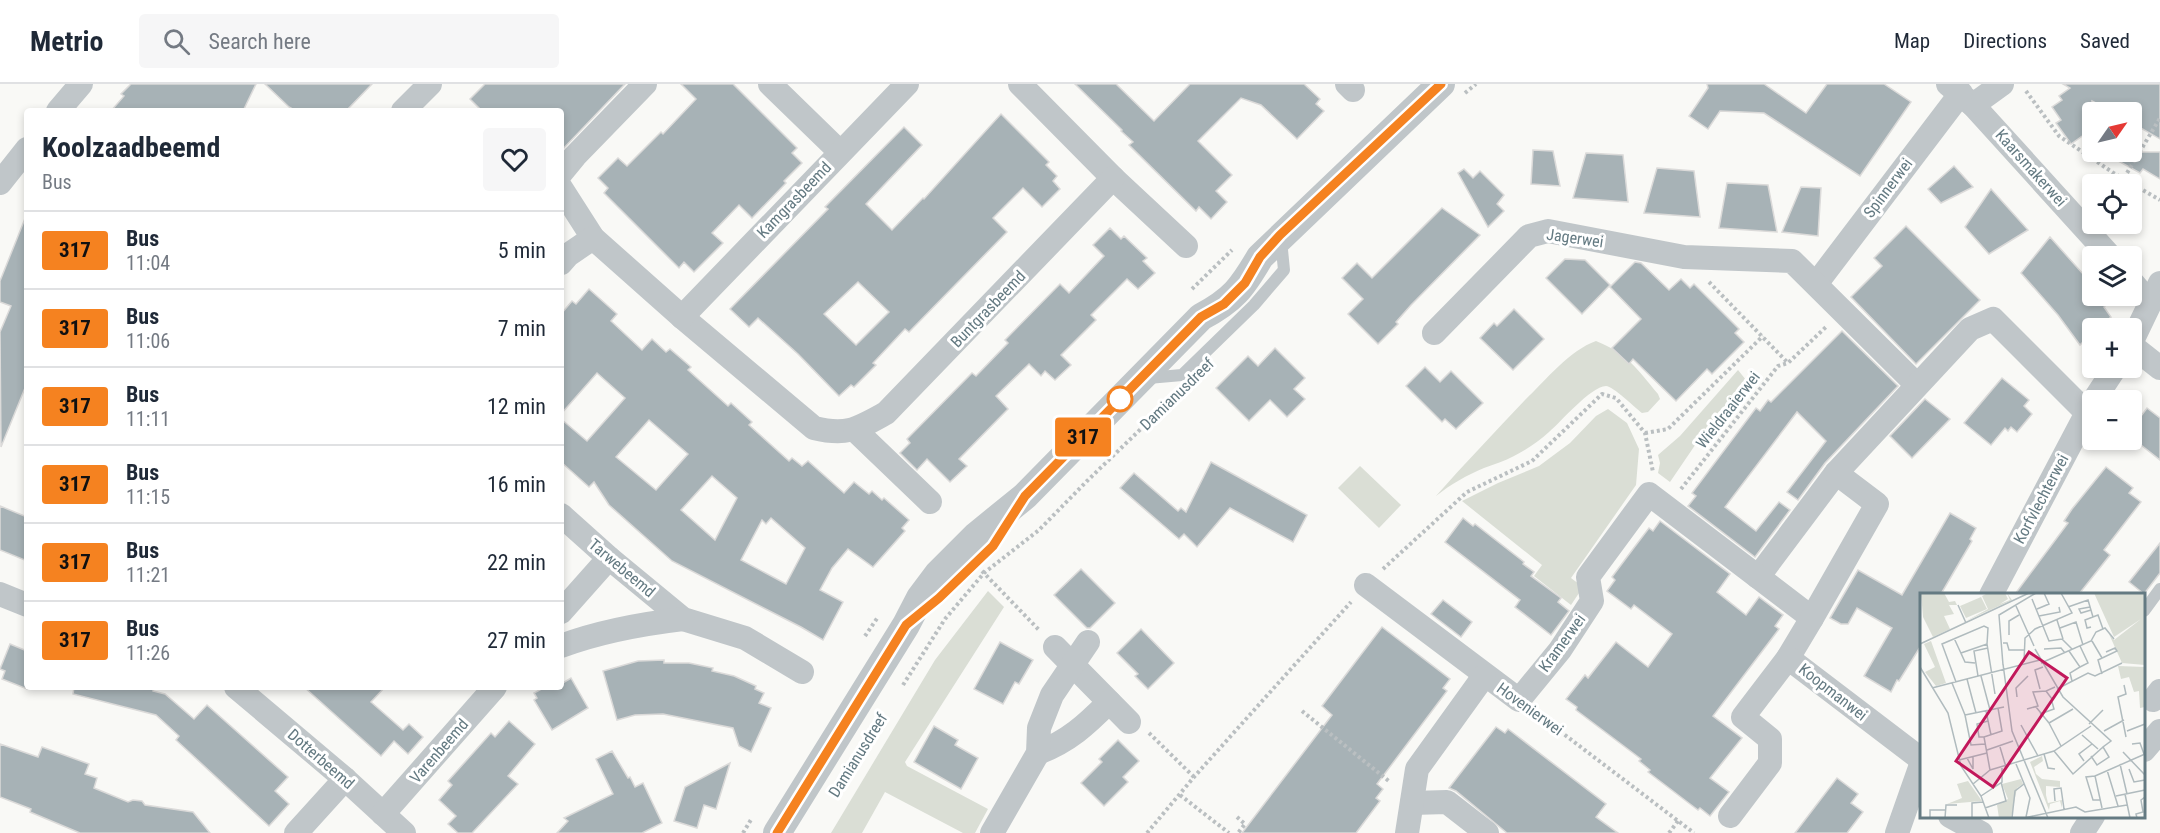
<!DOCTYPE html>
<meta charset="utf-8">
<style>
:root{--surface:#fff;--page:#f6f6f7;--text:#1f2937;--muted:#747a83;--line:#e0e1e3}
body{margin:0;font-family:"Roboto Condensed",sans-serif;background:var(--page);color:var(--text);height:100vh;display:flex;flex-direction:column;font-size:22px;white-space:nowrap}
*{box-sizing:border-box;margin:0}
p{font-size:20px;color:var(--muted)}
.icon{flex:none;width:33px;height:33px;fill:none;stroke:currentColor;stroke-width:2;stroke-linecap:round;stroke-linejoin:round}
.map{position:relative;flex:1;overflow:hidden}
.drawer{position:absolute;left:24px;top:24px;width:540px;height:582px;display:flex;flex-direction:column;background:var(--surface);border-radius:6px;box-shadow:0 3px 9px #0003}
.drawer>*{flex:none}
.badge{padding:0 12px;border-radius:4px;font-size:21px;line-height:39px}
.needle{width:39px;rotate:56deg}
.buttons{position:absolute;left:2082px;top:18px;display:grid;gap:12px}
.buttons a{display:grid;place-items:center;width:60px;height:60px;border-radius:6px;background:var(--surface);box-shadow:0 3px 9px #0003;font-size:30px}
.map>.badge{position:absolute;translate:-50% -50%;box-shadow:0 0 0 3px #fff}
.round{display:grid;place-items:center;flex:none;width:63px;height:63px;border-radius:6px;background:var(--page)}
.headline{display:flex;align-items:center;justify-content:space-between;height:102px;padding:0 18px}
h1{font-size:28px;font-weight:700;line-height:45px}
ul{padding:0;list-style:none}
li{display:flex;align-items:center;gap:18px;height:78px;padding:0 18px;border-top:2px solid var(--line)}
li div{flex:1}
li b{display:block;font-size:22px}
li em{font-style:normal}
li .badge{min-width:66px;font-weight:700;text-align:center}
header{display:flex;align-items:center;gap:36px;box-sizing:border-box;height:84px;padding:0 30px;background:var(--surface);border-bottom:2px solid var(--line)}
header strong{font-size:28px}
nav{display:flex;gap:33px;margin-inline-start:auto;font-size:21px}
.search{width:420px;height:54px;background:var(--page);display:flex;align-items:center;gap:15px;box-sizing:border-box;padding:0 21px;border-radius:6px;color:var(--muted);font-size:22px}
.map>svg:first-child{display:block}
</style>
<header>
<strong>Metrio</strong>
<div class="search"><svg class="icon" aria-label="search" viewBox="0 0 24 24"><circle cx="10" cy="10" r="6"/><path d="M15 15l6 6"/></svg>Search here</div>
<nav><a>Map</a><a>Directions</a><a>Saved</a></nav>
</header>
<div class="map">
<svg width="2160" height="749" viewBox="0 0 2160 749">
<rect width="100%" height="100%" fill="#f9f9f6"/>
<g fill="#daded5">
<path d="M1596,257C1628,270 1637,285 1658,310L1660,315L1648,328L1642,329C1634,323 1613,302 1606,302C1590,303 1561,338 1549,348C1539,357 1526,366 1514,372C1505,377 1494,380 1484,384C1467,391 1451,400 1436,412C1465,379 1495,348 1525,316C1545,297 1570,266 1596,257Z"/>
<path d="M1738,286L1746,296L1706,345L1670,398L1658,389L1660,379L1658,371L1680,352Z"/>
<path d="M1608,325L1627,339L1639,365L1636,401L1571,494L1583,503L1571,521L1534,492L1542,481L1462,417L1498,399L1539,382L1570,359L1596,332Z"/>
<path d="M1360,382L1401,421L1379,444L1338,404Z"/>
<path d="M988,507L1004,523L905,678L907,682L988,725L975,749H963L885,708L862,749H831L935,576Z"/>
</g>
<g fill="#a7b2b6" stroke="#dbdad9" stroke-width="1.5" fill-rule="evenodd">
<path d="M131,0H256L243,27H111L124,12L121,10Z"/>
<path d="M265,0H372L346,27H296L289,23Z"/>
<path d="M485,0H625L561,67V27H482L470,15Z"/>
<path d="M681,0H733L797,64L792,69L802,79L784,97L786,99L752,134L739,121L712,149L723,159L694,188L684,178L679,184L604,109L608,104L598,94L618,74L627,82L661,48L663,50L696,15Z"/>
<path d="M1075,0H1116L1154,37L1190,0H1304L1320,15L1316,20L1324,27L1297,55L1261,21L1241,14L1198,57L1232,91L1216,107L1227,118L1211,135L1199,123L1196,127L1129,61L1133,58L1121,47L1122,46Z"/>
<path d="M1707,0H1764L1806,29L1827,0H1884L1911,18L1860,92L1764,29L1720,27L1708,45L1689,32L1708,4Z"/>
<path d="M2063,0H2160V55L2132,39V28H2113L2092,17V45L2071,60L2056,39L2061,36L2052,23L2062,16L2059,12L2070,4Z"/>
<path d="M1001,30L1049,78L1046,81L1057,92L1053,97L1060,105L1042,123L1023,104L993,134L1007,148L909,248L905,245L873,279L876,281L854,303L851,301L839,312L798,270L758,234L749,243L730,225L828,125L825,123L904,43L922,61L866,120L892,146L923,114L924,115ZM858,198L889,228L856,261L824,230Z"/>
<path d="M1533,66L1553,67L1560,102L1531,100Z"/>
<path d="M2102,68H2160V95L2143,85L2140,89Z"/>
<path d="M1586,69L1623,71L1628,118L1573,114Z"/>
<path d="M1954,82L1973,103L1941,119L1928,105Z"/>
<path d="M1657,84L1694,87L1700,133L1644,129Z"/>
<path d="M1464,85L1473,94L1480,87L1504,111L1497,120L1504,127L1488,143L1458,89Z"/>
<path d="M1727,99L1768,101L1777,148L1719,144Z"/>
<path d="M1801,103L1821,104L1818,152L1782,148Z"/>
<path d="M1991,105L2028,146L1989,170L1965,143Z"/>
<path d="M1442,124L1480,151L1411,221L1396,238L1398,240L1378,260L1348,230L1363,215L1342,194L1357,179L1372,194Z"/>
<path d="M26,132L27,299L1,363L0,248L11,222L0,218V197Z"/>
<path d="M1906,142L1980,216L1916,280L1851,213L1882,182L1874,174Z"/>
<path d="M1110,144L1121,155L1124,152L1147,174L1143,177L1155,189L1138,205L1127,195L1091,231L1096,236L1061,271L1071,281L1055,296L1045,287L1041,292L1029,280L996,312L1008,325L959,375L967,382L950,398L927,375L917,386L900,369L910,359L907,355L972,289L976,292L1008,259L1005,256L1060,200L1069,209L1104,172L1093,161Z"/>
<path d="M2050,153L2092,200V212H2103L2109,218L2104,223L2111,233L2098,244H2092V249L2080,261L2058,231L2021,189Z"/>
<path d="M1565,175L1585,176L1610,201L1582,230L1546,194Z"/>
<path d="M1635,178L1641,179L1669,206L1681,195L1690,204L1694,200L1739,245L1735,249L1744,258L1712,290L1707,285L1676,317L1633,275L1629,280L1612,264L1641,235L1610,203Z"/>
<path d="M589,205L617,230L611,237L642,266L652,255L666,268L670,265L691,283L688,286L728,322L731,319L752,338L749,341L789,377L792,374L802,382L808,377L844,409L854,398L869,410L872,407L882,416L884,414L909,436L902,444L905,447L873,483L848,465L832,484L820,506L843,518L823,556L801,543L672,477L609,421L594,398L589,403L561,378V335L587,357L625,314L597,289L561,330V230L572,217L576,220ZM649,336L688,370L656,406L616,373ZM712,392L737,414L715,456L681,426ZM771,434L805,464L786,500L741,476L762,436L766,440Z"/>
<path d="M1514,225L1544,255L1513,286L1480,254L1494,239L1497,242Z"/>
<path d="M1842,247L1898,302L1825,379L1798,416L1787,408L1826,357L1797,328L1725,423L1756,447L1779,418L1790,426L1755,473L1688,422L1696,412L1692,409L1756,324L1760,327L1768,316L1771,318Z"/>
<path d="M1275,264L1305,294L1294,305L1305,315L1287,333L1270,316L1249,337L1216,304L1248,272L1258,282Z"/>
<path d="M1425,283L1440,298L1451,287L1483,319L1456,345L1445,335L1442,338L1406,302Z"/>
<path d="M2002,294L2029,316L2024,322L2032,330L2017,348L2011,343L2008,347L2005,344L1991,361L1964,339Z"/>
<path d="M1925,315L1950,335L1912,374L1890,352Z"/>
<path d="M2147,324L2160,334V376L2132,354V344Z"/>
<path d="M1211,378L1307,431L1293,458L1230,424L1197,463L1184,450L1179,455L1120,404L1134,389L1178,427L1181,424L1186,428Z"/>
<path d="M2106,383L2133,404L2129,409L2141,418L2104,466L2110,471L2079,510H2015L2068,439L2064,437L2072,425Z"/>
<path d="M0,422L27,433V477L0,466Z"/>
<path d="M1950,429L1976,444L1970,455L1972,457L1941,510H1922V560L1899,597L1897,596L1891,608L1864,592L1892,544L1857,524L1848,540H1841L1830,534L1858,486L1902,511Z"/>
<path d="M1463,434L1473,442L1475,440L1524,478L1523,480L1534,488L1531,492L1561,514L1558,518L1569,527L1551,551L1515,523L1520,516L1445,458Z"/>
<path d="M1660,437L1730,490L1717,508L1746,531L1759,513L1783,531L1775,542L1779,545L1713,632L1742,654L1710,694L1729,708L1710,732L1700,724L1698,726L1690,720L1648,688L1650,686L1639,677L1641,675L1576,626L1577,623L1566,615L1585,591L1588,594L1616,558L1648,583L1672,550L1634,521L1631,525L1607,507L1615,496L1612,493L1633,465L1649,444L1653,447Z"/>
<path d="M2160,459V489L2144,510L2129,498Z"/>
<path d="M1081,485L1115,519L1090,544H1087L1054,511Z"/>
<path d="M1443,516L1472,538L1461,553L1431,530Z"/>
<path d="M1382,543L1450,595L1443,604L1447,607L1377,700L1383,705L1376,714L1380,717L1356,749H1242L1332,631L1322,622Z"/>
<path d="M1141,545L1174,579L1148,605L1135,592L1138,590L1117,569Z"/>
<path d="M1000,558L1033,576L1019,600L1015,598L1003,620L974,605Z"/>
<path d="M10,560L27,567V605L2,595L5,587L0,585Z"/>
<path d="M664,576V579H689L713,584L712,587L734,592L756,602L755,605L764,609L759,619L771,624L751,668L739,662L733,644L663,630L635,631L617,636L603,587L638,577Z"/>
<path d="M571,594L588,624L552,646L534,616L537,614L534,609L545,603H561V600Z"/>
<path d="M74,603H154L153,607L165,610L194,635L207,621L288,693L275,707L289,720L269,742L176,656L179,652L156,631L73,610Z"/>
<path d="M304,603H385L371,618L403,646L409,640L423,653L408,670L394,657L381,672Z"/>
<path d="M509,637L535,660L508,692L518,700L472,749H458L448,740L456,732L439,716L452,701L448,697L491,649L495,653Z"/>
<path d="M934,642L958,656L955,661L978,674L961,705L914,678Z"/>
<path d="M1496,643L1505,649L1508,645L1606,720L1596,733L1618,749H1507L1456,707L1449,704Z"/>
<path d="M1118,656L1139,677L1123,693L1128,698L1104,722L1081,699L1102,678L1099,675Z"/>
<path d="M0,660L38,673L42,663L89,680L85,690L97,694L94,704L128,718L133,716L142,717L145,721L193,728L210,749H80L30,728L31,725L0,713Z"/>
<path d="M612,667L628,694L630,693L635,703L643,699L662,739L642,749H557L568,737L564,734L613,710L596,675Z"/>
<path d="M730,679L716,725L704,721L697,744L674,737L685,703Z"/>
<path d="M1837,694L1858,710L1851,719L1863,728L1847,749H1795Z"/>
</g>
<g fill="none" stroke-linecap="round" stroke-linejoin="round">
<g stroke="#babfc1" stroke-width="4" stroke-dasharray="3 3" stroke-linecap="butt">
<path d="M2026,7L2059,52L2115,90L2160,116"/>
<path d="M1465,9L1476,0"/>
<path d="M2124,94L2160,34"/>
<path d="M1709,198L1788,279"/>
<path d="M1192,205L1232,166"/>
<path d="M1645,349L1668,345L1763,252"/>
<path d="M1681,405L1778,282L1788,279L1827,242"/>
<path d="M1383,485L1467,408L1532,377L1602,310L1616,314L1645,349L1653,388"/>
<path d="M982,487L1040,547"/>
<path d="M865,552L878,533"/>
<path d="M903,601L945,535L984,489L1039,446L1087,397L1178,309"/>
<path d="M1302,627L1390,698"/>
<path d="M1536,629L1694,749"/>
<path d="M1149,649L1194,693"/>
<path d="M1180,711L1229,749"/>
<path d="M1237,733L1245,740L1238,749"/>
<path d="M743,749L752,734"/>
<path d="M1147,749L1194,693L1351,518"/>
<path d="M1669,749L1678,737"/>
</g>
<g stroke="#c0c6c9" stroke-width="12">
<path d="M1148,294L1182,291L1254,221L1284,186L1281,156"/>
<path d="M2144,527L2160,505"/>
</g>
<g stroke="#c0c6c9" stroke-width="24">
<path d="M770,0L840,68"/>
<path d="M1020,0L1113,94L1186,162"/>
<path d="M1347,0L1353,6"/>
<path d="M1948,0L1973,21L2110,172"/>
<path d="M1973,21L2002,0"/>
<path d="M58,27L81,0"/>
<path d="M403,27L430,0"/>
<path d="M561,89L575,72L645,0"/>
<path d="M0,99L27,65"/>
<path d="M561,104L593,154L682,233L814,344C847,352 857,345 886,329L1113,94"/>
<path d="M561,179L568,171L593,154"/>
<path d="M2132,198L2149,218"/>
<path d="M1816,200L1961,9"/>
<path d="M682,233L907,0"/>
<path d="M1434,249L1529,152L1548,147L1684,173L1792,177L1917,301"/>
<path d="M2132,257L2160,199"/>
<path d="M2132,262L2160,284"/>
<path d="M2094,316L2115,284"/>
<path d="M855,346L930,418"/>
<path d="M561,431L609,474L683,535L745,554L802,588"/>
<path d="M1758,493L1836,389L1970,245L1993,235L2087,329"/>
<path d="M1366,501L1519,616L1560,566L1592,517L1588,493L1649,410L1812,534L1788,574"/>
<path d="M0,510L27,521"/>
<path d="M1991,511L2092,319"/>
<path d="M561,528L609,474"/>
<path d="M1812,534L1877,420L1836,389"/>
<path d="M561,562C601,547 641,540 683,535"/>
<path d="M1055,563L1129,638"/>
<path d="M236,603L345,695L404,749"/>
<path d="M2153,616L2160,607"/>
<path d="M2144,666L2160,647"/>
<path d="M1038,669C1069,657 1086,641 1109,618"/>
<path d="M1412,719L1447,718L1487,749"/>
<path d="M383,730L495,603"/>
<path d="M1730,732L1770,679V655L1743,633L1788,574L1922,676"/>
<path d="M1950,732L1981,749"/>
<path d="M296,749L345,695"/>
<path d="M992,749L1038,669L1039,644L1052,611L1088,558"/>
<path d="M1407,749L1417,685L1484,592"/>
<path d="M1897,749L1922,678"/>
<path d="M2082,749L2093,732"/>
</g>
<path stroke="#c0c6c9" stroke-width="28" d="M777,749L906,541L920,514L938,490L977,451L1025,412L1201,233C1233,216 1242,204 1260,173L1441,0"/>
</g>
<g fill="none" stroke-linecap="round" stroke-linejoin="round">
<defs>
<path id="line" d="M777,749L906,541L939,514L993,462L1025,412L1201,233L1224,220L1245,199L1260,173L1280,151L1441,0"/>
</defs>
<use href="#line" stroke="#fff" stroke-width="14"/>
<use href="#line" stroke="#f58220" stroke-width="9"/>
</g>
<circle fill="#fff" stroke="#f58220" stroke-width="3" cx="1120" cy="315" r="12"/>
<g text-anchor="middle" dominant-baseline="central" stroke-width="6" stroke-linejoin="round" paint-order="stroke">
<g font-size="16" fill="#647a82" stroke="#fff">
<text transform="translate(2031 84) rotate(48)">Kaarsmakerwei</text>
<text transform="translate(1888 104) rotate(-53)">Spinnerwei</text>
<text transform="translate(794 116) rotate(-46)">Kamgrasbeemd</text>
<text transform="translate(1575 154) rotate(8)">Jagerwei</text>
<text transform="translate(988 225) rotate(-46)">Buntgrasbeemd</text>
<text transform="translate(1177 310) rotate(-44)">Damianusdreef</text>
<text transform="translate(1728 326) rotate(-52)">Wieldraaierwei</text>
<text transform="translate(2041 415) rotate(-62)">Korfvlechterwei</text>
<text transform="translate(622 484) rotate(40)">Tarwebeemd</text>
<text transform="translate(1562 559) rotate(-54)">Kramerwei</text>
<text transform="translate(1833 608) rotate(38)">Koopmanwei</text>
<text transform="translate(1530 625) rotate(36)">Hovenierwei</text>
<text transform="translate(439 667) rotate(-49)">Varenbeemd</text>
<text transform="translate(858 671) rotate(-58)">Damianusdreef</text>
<text transform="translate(321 675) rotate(41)">Dotterbeemd</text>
</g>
</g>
<g transform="translate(1920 509)">
<rect width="225" height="225" fill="#f9f9f6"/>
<path d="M1,0H24L29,9L35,8L37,12H29L34,21L24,23L30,36L13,44L3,24ZM68,0H85L88,6L80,11L90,7L87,0L92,7L46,28L68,16L62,3ZM174,0H225V72L202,70L189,41L194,47L221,26L194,44ZM61,4L67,16L46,25L40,13ZM11,48L26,90L16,93L5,79L15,74L4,51ZM198,73L225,74V114L220,115L219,98L214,99L209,84L201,86ZM122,163L123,168L114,174L116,181L122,186L140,188V194L126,193V202L128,210L142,207V215L140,208L130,211L129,217L110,169ZM101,186L103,191L97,195L91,225H79L77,212L88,206L82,191ZM48,188L62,208L27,211L42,205L37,191Z" fill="#daded5"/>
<path fill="none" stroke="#b0bbbe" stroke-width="1.5" d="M112,6L129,48L142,46L152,56M38,12L46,30M96,13L114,53M148,14L168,7L173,24M170,14L159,16L161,20L171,17M117,16L129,11L124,0M119,23L140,19L139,14M137,27L143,46M171,34L167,35L165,27L178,22L183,36M140,35L156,29L163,52M89,42V28L99,22M34,45L45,69L55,70M172,48L182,65M83,50H87L89,57H104M0,51L109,0M115,56L143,104L191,148L183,154L189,164L177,172L171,163M124,56L141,55L145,60M149,58L160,74L150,80L152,88M41,60L67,51L75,101M104,69L105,45L115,36L152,20L141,0M121,70L171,48L176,39L185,35L194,46M83,71L92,138L128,225M83,72L79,22L116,0M0,74L28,120L41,173L61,203L69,225M160,74L168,70L160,53M182,81L178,67L197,58L195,55L186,59M58,83L54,58L68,55M61,83L70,117M47,86L56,120M36,89L22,51L64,33L68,35L67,51M32,90L45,122L51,152L65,151M204,92L206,101L198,104L206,144M12,95L120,67M120,96L115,77L123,74M137,96L168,80L175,83L202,70M97,104L96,95L108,83M132,106L126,98L135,94M116,114L129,130M107,116L118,113L113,99L126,98M66,118L71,142M120,121L134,116L132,109M45,122L84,114M129,130L141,153M129,130L153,116M169,131L183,117M101,132L118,163M184,138L204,127M207,138L225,131M162,142L178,156M64,144L82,138L78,115M64,144H59L57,131L68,128M212,151L220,150L224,161M80,154L86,174M67,157L93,148M134,158L153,181L183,154M203,159L225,182M124,161L128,175L135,176M47,165L53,176V164M39,167L67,160M164,168L159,161L172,151M96,171L110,205L106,224M200,171L207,201M209,176L214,189L225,187M70,177L134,158L171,133M187,177L198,213M175,183L166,184L173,207H180M53,191L70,177L64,144M205,201L210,225M61,203L82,189V175M196,203L225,197M135,208L134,196L141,195L144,216M65,215L86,208L81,189M182,215L175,183L225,161M10,225V217H25M25,225L26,212H37M52,225V210L63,209M92,225L95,198L104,191M104,225L156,214L165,219L207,212M217,225L216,221L223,219L221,207L225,204"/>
<path fill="#c2185b" fill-opacity="0.15" stroke="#c2185b" stroke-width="3" d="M109,59L147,85L73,194L36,168Z"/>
<rect width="225" height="225" fill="none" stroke="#647a82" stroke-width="3"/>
</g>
</svg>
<div class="buttons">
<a><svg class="needle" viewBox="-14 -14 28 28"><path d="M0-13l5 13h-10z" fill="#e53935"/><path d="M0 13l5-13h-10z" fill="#747a83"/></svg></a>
<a><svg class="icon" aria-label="locate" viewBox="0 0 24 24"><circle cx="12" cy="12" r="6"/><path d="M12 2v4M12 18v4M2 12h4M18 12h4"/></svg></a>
<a><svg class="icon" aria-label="layers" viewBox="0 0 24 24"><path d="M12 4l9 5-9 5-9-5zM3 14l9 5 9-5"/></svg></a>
<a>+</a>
<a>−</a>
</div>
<b class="badge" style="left:1083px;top:353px;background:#f58220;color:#111">317</b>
<section class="drawer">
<div class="headline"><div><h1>Koolzaadbeemd</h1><p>Bus</p></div><a class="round"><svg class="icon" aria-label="heart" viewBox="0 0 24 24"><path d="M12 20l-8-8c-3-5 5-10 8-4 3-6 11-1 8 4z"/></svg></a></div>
<ul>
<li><span class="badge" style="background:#f58220;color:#111">317</span><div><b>Bus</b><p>11:04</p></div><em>5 min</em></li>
<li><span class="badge" style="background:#f58220;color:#111">317</span><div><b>Bus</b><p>11:06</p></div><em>7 min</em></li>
<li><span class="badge" style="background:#f58220;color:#111">317</span><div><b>Bus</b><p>11:11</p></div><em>12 min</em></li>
<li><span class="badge" style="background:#f58220;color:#111">317</span><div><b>Bus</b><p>11:15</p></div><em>16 min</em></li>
<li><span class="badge" style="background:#f58220;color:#111">317</span><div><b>Bus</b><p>11:21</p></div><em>22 min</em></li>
<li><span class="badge" style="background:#f58220;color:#111">317</span><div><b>Bus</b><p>11:26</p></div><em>27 min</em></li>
</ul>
</section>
</div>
